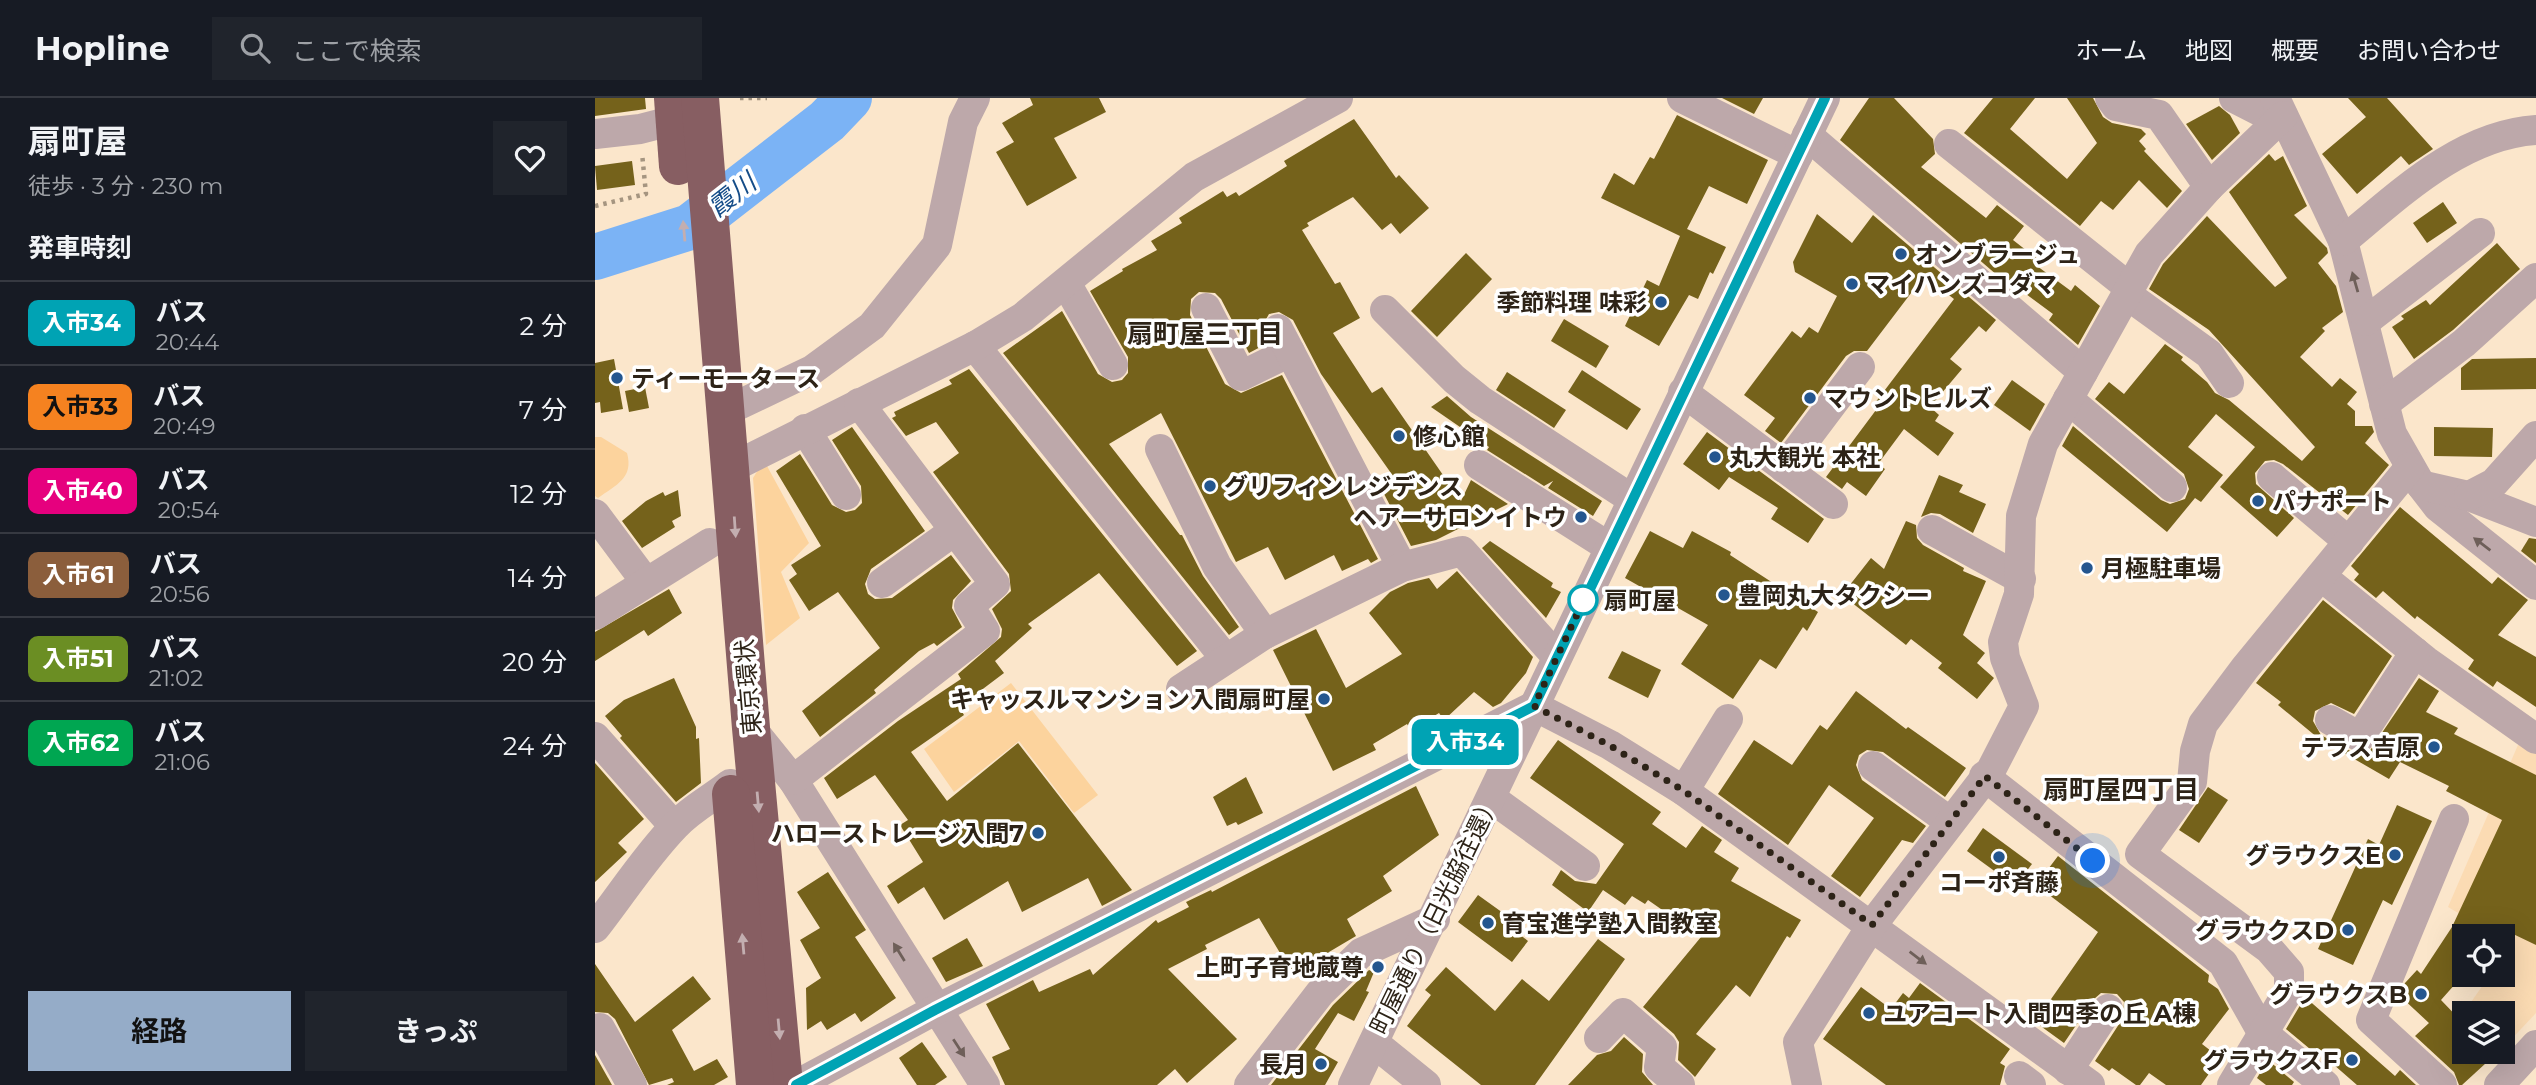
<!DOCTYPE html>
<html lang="ja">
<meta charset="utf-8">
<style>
:root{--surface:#171b24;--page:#20242c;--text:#f1f3f6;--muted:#9ea1a6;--line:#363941;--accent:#95acc8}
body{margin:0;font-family:Montserrat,"Noto Sans JP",sans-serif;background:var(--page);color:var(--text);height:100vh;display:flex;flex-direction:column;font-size:26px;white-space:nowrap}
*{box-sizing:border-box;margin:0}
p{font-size:23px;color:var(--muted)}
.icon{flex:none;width:38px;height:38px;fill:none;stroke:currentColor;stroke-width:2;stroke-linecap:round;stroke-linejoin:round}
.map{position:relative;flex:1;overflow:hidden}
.side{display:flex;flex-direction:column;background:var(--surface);width:595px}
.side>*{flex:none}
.badge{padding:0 14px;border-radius:10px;font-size:24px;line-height:46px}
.fabs{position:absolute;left:1857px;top:826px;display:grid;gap:14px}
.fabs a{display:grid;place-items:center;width:63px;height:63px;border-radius:0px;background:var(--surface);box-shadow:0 7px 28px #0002;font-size:35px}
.you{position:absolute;width:35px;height:35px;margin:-18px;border:5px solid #fff;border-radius:50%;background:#1a73e8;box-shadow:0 0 0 10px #1a73e833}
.map>.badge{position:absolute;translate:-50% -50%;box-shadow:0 0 0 4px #fff}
h2{padding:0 28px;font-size:26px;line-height:63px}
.round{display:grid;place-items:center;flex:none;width:74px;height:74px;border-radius:0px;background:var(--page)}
.overview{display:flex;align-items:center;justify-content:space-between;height:119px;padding:0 28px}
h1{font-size:33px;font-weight:700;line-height:52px}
.primary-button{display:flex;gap:14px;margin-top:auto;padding:14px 28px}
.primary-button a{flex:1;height:80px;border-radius:0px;background:var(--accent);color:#111;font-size:28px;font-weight:700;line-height:80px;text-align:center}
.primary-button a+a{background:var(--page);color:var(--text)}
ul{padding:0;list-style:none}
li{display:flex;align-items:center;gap:21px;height:84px;padding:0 28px;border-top:2px solid var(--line)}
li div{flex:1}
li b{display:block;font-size:26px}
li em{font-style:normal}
li .badge{min-width:77px;font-weight:700;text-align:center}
header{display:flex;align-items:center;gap:42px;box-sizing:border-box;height:98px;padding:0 35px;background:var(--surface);border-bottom:2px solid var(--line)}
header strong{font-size:33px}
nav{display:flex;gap:38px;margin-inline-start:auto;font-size:24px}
.search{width:490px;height:63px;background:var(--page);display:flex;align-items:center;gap:18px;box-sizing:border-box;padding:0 24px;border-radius:0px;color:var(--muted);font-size:26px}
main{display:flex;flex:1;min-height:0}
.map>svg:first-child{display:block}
</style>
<header>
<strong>Hopline</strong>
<div class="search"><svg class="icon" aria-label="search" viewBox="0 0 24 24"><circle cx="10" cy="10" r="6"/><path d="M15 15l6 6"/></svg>ここで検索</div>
<nav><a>ホーム</a><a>地図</a><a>概要</a><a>お問い合わせ</a></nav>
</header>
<main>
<section class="side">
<div class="overview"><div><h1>扇町屋</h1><p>徒歩 · 3 分 · 230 m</p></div><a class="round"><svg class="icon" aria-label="heart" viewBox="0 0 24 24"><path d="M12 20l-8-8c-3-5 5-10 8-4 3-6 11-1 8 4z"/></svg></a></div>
<h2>発車時刻</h2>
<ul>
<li><span class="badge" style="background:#00a3b4;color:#fff">入市34</span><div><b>バス</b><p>20:44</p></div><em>2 分</em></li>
<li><span class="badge" style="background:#f58220;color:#111">入市33</span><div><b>バス</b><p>20:49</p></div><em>7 分</em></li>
<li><span class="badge" style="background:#e6007e;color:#fff">入市40</span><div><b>バス</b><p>20:54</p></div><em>12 分</em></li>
<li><span class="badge" style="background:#8b5e3c;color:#fff">入市61</span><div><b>バス</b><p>20:56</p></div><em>14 分</em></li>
<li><span class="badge" style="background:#6b8e23;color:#fff">入市51</span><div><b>バス</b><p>21:02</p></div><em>20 分</em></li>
<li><span class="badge" style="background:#00a651;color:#fff">入市62</span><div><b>バス</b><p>21:06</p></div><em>24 分</em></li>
</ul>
<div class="primary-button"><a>経路</a><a>きっぷ</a></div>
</section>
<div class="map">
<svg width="1941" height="987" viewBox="0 0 1941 987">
<rect width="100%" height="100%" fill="#fbe6cb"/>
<path fill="#fbdbb3" d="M1926,640L1941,650V915L1910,948L1908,915H1882L1874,907L1895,877H1908V858L1916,846L1853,809Z"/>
<g fill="#fcd39d">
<path d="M0,339H6L32,355C39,380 21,387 3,400L0,398Z"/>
<path d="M172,368L214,445L186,474L205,520L171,547L158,380L163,372Z"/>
<path d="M416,585L503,697L479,715L424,643L359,694L329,651Z"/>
</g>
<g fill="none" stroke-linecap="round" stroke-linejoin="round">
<path stroke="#7bb3f5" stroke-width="46" d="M0,159L95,129L232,23L254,0"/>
</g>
<g fill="#75621b">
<path d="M0,0H50L51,11L0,18Z"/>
<path d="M435,0H504L511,14L459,40L482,80L432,108L401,54L419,44L407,25L438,7Z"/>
<path d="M1127,0H1168L1159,16Z"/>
<path d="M1274,0H1299L1338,41L1340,56L1326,69L1391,120L1402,107L1429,128L1418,142L1445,163L1442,168L1476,193L1480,187L1505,208L1483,247L1454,222L1458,216L1427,193L1424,196L1245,42Z"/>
<path d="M1398,0H1440L1415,31L1472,81L1502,45L1472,0H1498L1508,19L1517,25L1546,31L1551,36L1544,43L1551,51L1549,53L1587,93L1572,110L1544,82L1518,112L1506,103L1485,128L1369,35Z"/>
<path d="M1753,0H1792L1838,51L1814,67L1806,58L1762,96L1727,56L1771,19Z"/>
<path d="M1624,8L1635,17L1645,35L1617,62L1591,26Z"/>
<path d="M1082,17L1173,62L1152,106L1114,88L1092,131L1131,149L1118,176L1115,174L1103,201L1094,197L1064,248L1030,228L1052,182L1064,188L1085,138L1006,100L1019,75L1039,87L1055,59L1059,61Z"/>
<path d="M759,21L801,80L804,77L834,110L805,136L796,125L787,132L758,99L712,125L714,128L707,132L740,186L745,184L765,220L738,235L777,295L787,289L866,403L876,382L913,406L841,442L816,448L787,392L803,385L726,276L698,222L684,214L674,216L666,230L671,246L654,255L626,201L620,195L604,194L596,201L595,217L630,286L646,295L687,277L783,461L776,465L773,461L747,473L739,457L690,482L673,449L641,464L566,315L514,346L585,437H587L608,478L644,529L634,537L408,255L467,213L503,276L517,284L527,282L533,275V259L495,193L528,173L527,171L562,152L556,143L587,125L584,120L628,93L632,99L641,94L644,98L692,68L689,63Z"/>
<path d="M1674,56L1680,63L1688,58L1712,108L1699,117L1732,150L1733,155L1723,165L1741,188L1748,214L1727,230L1730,233L1705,259L1737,289L1745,280L1762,294L1752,306L1760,313V328H1777L1779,334L1770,345L1794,367L1753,417L1688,366L1679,362L1670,363L1660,375L1661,386L1699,420L1682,439L1625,389L1660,349L1621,316L1593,349L1628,377L1606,404L1600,400L1572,434L1467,348L1478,328L1566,402L1575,406L1590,401L1594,391L1589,376L1500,301L1514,284L1529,296L1570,246L1588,259L1586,262L1612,284L1620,295L1634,302L1707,363L1720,349L1614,232L1554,191L1568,166L1612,118L1680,189L1692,180L1634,94Z"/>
<path d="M37,63L40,87L2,92L0,68Z"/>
<path d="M1848,104L1862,125L1832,145L1818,125Z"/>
<path d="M1222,116L1257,145L1278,117L1401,222L1391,234L1384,228L1355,261L1367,271L1335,309L1344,317L1340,323L1359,335L1343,358L1309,331L1283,366L1290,371L1271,398L1252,384L1247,391L1231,379L1284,308L1280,305L1359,201L1329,178L1272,253H1259L1251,258L1186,345L1170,333L1180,320L1149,297L1197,233L1206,240L1214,229L1223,235L1242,198L1200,174L1198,164Z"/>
<path d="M1902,145L1925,171L1858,232L1819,261L1797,229L1809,221L1806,218L1831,202L1835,207Z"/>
<path d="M871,155L897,181L842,239L816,213Z"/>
<path d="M969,221L1014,248L1001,270L956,243Z"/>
<path d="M1941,260V291L1866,292V270L1877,261Z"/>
<path d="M19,261L28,311L6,315L5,304L0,305V265Z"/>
<path d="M374,271L602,553L582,568L504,475L433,526L437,530L400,563L409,575L364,609L369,617L316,654L352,703L423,645L537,792L507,808L493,780L427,814L413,783L349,822L329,789L303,806L292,788L328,764L305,727L313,722L280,677L242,701L229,680L303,623L366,581L363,576L406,539L407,531L397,511L416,493L414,476L338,374L364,355L341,324L311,338L297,320L301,318L299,314L357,286L354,282Z"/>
<path d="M987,272L1046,311L1032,332L973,294Z"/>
<path d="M912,274L971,312L959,330L901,292Z"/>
<path d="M1417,282L1450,306L1435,333L1399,307Z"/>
<path d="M50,289L54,310L34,314L30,293Z"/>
<path d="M852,298L876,319L1007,403L998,418L953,390L958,383L949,388L892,352L894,349L836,309Z"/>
<path d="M257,329L330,433L276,471L270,486L273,496L280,501L297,500L356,457L376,483L358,502L357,510L367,529L342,548L339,545L324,553L279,592L281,595L225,639L207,613L285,550L243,494L214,513L194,482L202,476L196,467L226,448L181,373L205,356L237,407L251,414L260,412L267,405L266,388L237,342Z"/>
<path d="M1839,329L1898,330L1897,359L1839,358Z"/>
<path d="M1112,334L1229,421L1213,445L1176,421L1183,410L1134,379L1124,392L1088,366Z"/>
<path d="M1344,377L1368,387L1364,394L1391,406L1378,435L1345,416L1336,415L1326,419Z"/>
<path d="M83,392L86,418L77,423L80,429L47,450L27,423L51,403L68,394L70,398Z"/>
<path d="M1805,409L1897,486L1903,479L1933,502L1903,537L1941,559V609L1902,583L1898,589L1873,571L1879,562L1822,518L1820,521L1788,493L1781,500L1759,482L1764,476L1756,468Z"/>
<path d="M1311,423L1321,427L1322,440L1328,447L1369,470L1368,473L1391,483L1368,537L1390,555L1382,565L1399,580L1382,601L1343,570L1347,565L1316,541L1311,547L1247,497L1276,460L1289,471Z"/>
<path d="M1055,433L1088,450L1097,433L1136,454L1135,457L1223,514L1212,533L1208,529L1181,571L1165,561L1138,601L1086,566L1113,527L1030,480Z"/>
<path d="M1934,440L1941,441V465L1926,453Z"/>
<path d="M895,443L958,485L956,489L966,494L951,520L887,450Z"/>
<path d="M862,473L938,559L931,575L906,605L898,609L879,594L849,622L844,615L816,632L812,626L778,646L781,652L738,673L678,552L721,531L751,590L807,556L774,515L795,494L813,485L834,480L842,491Z"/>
<path d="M74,491L87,515L53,538L49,532L0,563V534Z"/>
<path d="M1728,502L1797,558L1759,616L1736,605L1720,613L1718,623L1726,637L1757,654H1774L1824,580L1844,593L1831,614L1863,630L1859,636L1941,677V847L1916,835L1914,838H1869V876L1846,902L1869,926V954H1903L1867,987H1864L1859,974L1820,938L1834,925L1805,898L1810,885L1822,872L1826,876L1857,829L1907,722L1851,693L1854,688L1805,664L1794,681L1723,640L1683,607L1686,604L1661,585Z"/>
<path d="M1027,553L1066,572L1053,600L1013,580Z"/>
<path d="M79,580L101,629V641L104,640L106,685L81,704L25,640L27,638L10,618L29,602Z"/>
<path d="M1261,593L1311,631L1313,629L1371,670L1350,699L1288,654L1272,652L1264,657L1261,667L1267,682L1331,728L1318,745L1307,742L1265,799L1236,778L1279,720L1234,687L1193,747L1123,696L1159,642L1197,667L1225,627L1232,632Z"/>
<path d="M963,642L1066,714L1057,726L1091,750L1107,728L1127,742L1119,754L1144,770L1136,783L1206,822L1195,840L1192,838L1155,899L1141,887L1101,936L1121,951L1100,979L1083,962L1084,944L1079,936L1048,909L1106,839L1053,802L1050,806L1037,798L1030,807L1008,792L993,814L957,787L966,772L980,783L1001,786L1029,746L935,680Z"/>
<path d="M0,665L49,721L23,745L32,754L0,784Z"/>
<path d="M651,679L668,715L643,727L641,724L632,728L618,699Z"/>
<path d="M821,688L844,737L788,778L797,793L752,821L761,838L734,854L739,857L700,880L664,820L610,847L612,851L573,871L642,941L592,985L580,971L562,987H410L397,959L415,951L391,906L438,882L444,894L495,871L498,877L561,822L563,825L594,809L591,804L616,792L617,794Z"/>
<path d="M1613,689L1633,702L1604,745L1584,732Z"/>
<path d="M1802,707L1837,723L1797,807L1788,802L1758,867L1723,851L1773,741L1784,747Z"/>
<path d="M1388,730L1437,766L1420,788L1372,753Z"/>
<path d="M1463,758L1614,877L1613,884L1623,891L1634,911L1607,946L1625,960L1606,987H1571L1554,975L1545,987H1541L1517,970L1514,973L1500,963L1528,920L1529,904L1522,896L1506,895L1499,901L1469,945L1440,924L1503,834L1441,787Z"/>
<path d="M233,774L271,832L260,839L301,900L266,924L260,915L232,932L226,923L212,932L211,890L226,880L205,842L225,830L202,794Z"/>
<path d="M883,797L922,825L918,831L933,843L917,864L863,824Z"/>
<path d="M372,840L388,868L351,884L337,860Z"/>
<path d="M1003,841L1030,861L940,987H886L812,928L836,897L830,892L851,869L900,913L927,881L954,903Z"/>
<path d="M0,866L40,924L98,878L116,901L77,932L99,973L122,961L133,979L119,987H72L79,984L77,980L54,987L20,921L13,915L0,914Z"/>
<path d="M774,872L779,874L771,893L774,894L759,923L743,915L720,951L743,964L730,987H676L738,907Z"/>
<path d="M1325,885L1415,951L1405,965L1410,968L1405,987H1291L1228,941L1266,889L1296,911L1308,895L1314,900Z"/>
<path d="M1710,899L1800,978L1805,972L1821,987H1762L1723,953L1721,956L1691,931Z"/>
<path d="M1029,939L1048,956L1047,974L1058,987H973L1002,957L1016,953Z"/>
<path d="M327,944L352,979L340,987H322L304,960Z"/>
<path d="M0,957L17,987H0Z"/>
<path d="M1673,962L1699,984L1697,987H1671L1662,980Z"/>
</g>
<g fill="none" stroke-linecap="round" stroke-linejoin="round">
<g stroke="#a59580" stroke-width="4.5" stroke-dasharray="3.5 5" stroke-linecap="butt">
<path d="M145,0H172"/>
<path d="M0,108L51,96L47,55"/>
</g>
<g stroke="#bda8aa" stroke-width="30">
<path d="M1087,0L1203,57"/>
<path d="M1515,0L1521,8L1564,17L1614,89"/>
<path d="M1639,0L1682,22"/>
<path d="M1680,0L1748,143L1797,336L1826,387L1843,409L1941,487"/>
<path d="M0,36L45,31L80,22"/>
<path d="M1212,37L1488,274"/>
<path d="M1354,46L1535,190"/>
<path d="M1748,143C1804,97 1865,37 1941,32"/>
<path d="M471,185L518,267"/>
<path d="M1531,196L1614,256L1634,285"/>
<path d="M611,210L646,278L695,254"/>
<path d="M790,212L859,281L885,302L1037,401"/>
<path d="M1771,223L1885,135"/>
<path d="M683,231L807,469"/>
<path d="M380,248L630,560"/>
<path d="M1088,294L1238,406"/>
<path d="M1473,301L1577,389"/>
<path d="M1789,306L1869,245L1941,180"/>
<path d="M131,313L217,272L277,228L342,147L368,24L380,0"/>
<path d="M210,331L251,397"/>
<path d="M565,351L622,468L670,536"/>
<path d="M884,367L1014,449"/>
<path d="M136,370L380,248L428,219L599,79L743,0"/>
<path d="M1189,370L1265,269"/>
<path d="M1677,379L1754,444"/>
<path d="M1826,387L1874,398L1941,424"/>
<path d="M1874,398L1899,385L1941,338"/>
<path d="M0,416L50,483"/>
<path d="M1337,432L1426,481"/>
<path d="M1726,478L1831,563L1941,641"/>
<path d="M287,485L359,433"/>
<path d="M0,517L115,445"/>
<path d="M586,591L670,536L807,469L867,453L961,558"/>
<path d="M939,608L1015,647L1089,693L1495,987"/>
<path d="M1735,622L1765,639L1820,554"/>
<path d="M156,630L198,682L390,987"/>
<path d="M0,639L79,728"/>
<path d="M1278,668L1354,723"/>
<path d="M1389,678L1628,865L1667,934L1730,987"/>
<path d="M198,682L390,533L374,508L400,486L264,305"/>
<path d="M1089,693L1133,621"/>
<path d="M896,700L990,768"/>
<path d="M0,830C26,797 50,759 80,728C97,710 116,701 135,686"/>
<path d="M5,930L37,987"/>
<path d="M1004,940L1028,915L1067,949L1064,969L1085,987"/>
<path d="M779,945L831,987"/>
<path d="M1473,972L1513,911"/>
<path d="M1424,978L1436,987"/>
<path d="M201,987L340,912L939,608"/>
<path d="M654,987L725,895L766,855L840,821"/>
<path d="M758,987L1230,0"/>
<path d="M1212,987L1203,944L1277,827L1396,672L1429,608L1410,560L1408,544L1424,496L1426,418L1448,346L1554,156L1614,89L1688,18"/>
<path d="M1637,987L1694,892V874L1674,851L1545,756L1597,684L1600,653L1608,626L1650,570L1815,369"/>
<path d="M1847,987L1776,922L1859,721"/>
<path d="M1904,987L1941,947"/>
</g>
<g stroke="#875e62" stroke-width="38">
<path d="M78,0L83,68"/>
<path d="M105,0L156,630L189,987"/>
<path d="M136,696L160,987"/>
</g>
</g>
<defs><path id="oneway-solid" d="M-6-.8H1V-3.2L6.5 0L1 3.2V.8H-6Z" transform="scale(1.75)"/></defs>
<g fill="#c3aeb0">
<use href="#oneway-solid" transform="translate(89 133) rotate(-95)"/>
<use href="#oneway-solid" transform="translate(140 429) rotate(86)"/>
<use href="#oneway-solid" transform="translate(163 704) rotate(85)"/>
<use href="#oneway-solid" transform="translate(148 846) rotate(-95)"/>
<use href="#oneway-solid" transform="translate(184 931) rotate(85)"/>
</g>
<g fill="#6e5f59">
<use href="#oneway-solid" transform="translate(1760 184) rotate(-106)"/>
<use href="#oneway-solid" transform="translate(1887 446) rotate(-143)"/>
<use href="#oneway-solid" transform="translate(304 854) rotate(-122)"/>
<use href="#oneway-solid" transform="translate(1323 860) rotate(37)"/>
<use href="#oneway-solid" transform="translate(364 950) rotate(57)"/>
</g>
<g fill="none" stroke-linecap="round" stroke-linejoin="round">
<defs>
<path id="line" d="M201,987L340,912L939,608L1230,0"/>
</defs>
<use href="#line" stroke="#fff" stroke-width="16"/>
<use href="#line" stroke="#00a3b4" stroke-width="10"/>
<path stroke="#2d2317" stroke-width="7" stroke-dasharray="0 12.6" d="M988,502L993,493L939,608L1014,647L1089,693L1277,827L1390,678L1498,763"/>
</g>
<g fill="#24568f" stroke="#fff" stroke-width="2.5">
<circle cx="1306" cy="156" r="7"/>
<circle cx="1257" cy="186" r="7"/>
<circle cx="1066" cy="204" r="7"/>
<circle cx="22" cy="280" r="7"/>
<circle cx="1215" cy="300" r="7"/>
<circle cx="804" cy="338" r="7"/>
<circle cx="1120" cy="359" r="7"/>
<circle cx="615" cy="388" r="7"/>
<circle cx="1663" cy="403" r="7"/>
<circle cx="986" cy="419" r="7"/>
<circle cx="1492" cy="470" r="7"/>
<circle cx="1129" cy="497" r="7"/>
<circle cx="729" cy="601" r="7"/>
<circle cx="1839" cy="649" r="7"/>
<circle cx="443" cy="735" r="7"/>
<circle cx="1800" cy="757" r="7"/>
<circle cx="1404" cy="759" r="7"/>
<circle cx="893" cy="825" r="7"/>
<circle cx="1753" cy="832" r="7"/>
<circle cx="783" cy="869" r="7"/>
<circle cx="1826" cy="896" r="7"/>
<circle cx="1274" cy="915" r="7"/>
<circle cx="1757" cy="962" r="7"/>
<circle cx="726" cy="966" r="7"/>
</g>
<circle fill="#fff" stroke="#00a3b4" stroke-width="3.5" cx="988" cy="502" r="14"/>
<g text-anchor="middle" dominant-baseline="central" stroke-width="7" stroke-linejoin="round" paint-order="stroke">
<g font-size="24" font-weight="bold" fill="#2d2317" stroke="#fff" text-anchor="start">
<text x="1320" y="156">オンブラージュ</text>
<text x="1271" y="186">マイハンズコダマ</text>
<text x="1052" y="204" text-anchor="end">季節料理 味彩</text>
<text x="36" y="280">ティーモータース</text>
<text x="1229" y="300">マウントヒルズ</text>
<text x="818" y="338">修心館</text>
<text x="1134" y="359">丸大観光 本社</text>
<text x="629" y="388">グリフィンレジデンス</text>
<text x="1677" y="403">パナポート</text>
<text x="972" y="419" text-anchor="end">ヘアーサロンイトウ</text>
<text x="1506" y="470">月極駐車場</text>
<text x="1143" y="497">豊岡丸大タクシー</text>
<text x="715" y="601" text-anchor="end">キャッスルマンション入間扇町屋</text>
<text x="1825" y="649" text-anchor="end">テラス吉原</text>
<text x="429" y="735" text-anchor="end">ハローストレージ入間7</text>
<text x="1786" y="757" text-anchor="end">グラウクスE</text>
<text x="1404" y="784" text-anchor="middle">コーポ斉藤</text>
<text x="907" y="825">育宝進学塾入間教室</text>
<text x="1739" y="832" text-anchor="end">グラウクスD</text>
<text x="769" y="869" text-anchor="end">上町子育地蔵尊</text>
<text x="1812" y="896" text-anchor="end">グラウクスB</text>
<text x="1288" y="915">ユアコート入間四季の丘 A棟</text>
<text x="1743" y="962" text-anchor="end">グラウクスF</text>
<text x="712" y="966" text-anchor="end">長月</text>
</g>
<g font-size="24" font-weight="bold" fill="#2d2317" stroke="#fff" text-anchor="start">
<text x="1009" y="502">扇町屋</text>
</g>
<g font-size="24" fill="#2d2317" stroke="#fff">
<text transform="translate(153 589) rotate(-95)">東京環状</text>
<text transform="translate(840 816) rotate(-64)">町屋通り（日光脇往還）</text>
</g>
<g font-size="26" font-style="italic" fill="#144c88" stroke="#fff">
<text transform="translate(137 97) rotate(-38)">霞川</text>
</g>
<g font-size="26" font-weight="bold" fill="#2d2317" stroke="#fff">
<text x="610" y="236">扇町屋三丁目</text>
<text x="1526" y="692">扇町屋四丁目</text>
</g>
</g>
</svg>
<div class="fabs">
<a><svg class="icon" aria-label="locate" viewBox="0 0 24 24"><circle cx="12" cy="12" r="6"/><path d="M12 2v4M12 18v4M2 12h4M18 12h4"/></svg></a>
<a><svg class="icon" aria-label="layers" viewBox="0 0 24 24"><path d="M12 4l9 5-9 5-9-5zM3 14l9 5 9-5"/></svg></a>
</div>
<div class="you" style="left:1498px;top:763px"></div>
<b class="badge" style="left:870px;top:644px;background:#00a3b4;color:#fff">入市34</b>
</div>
</main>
